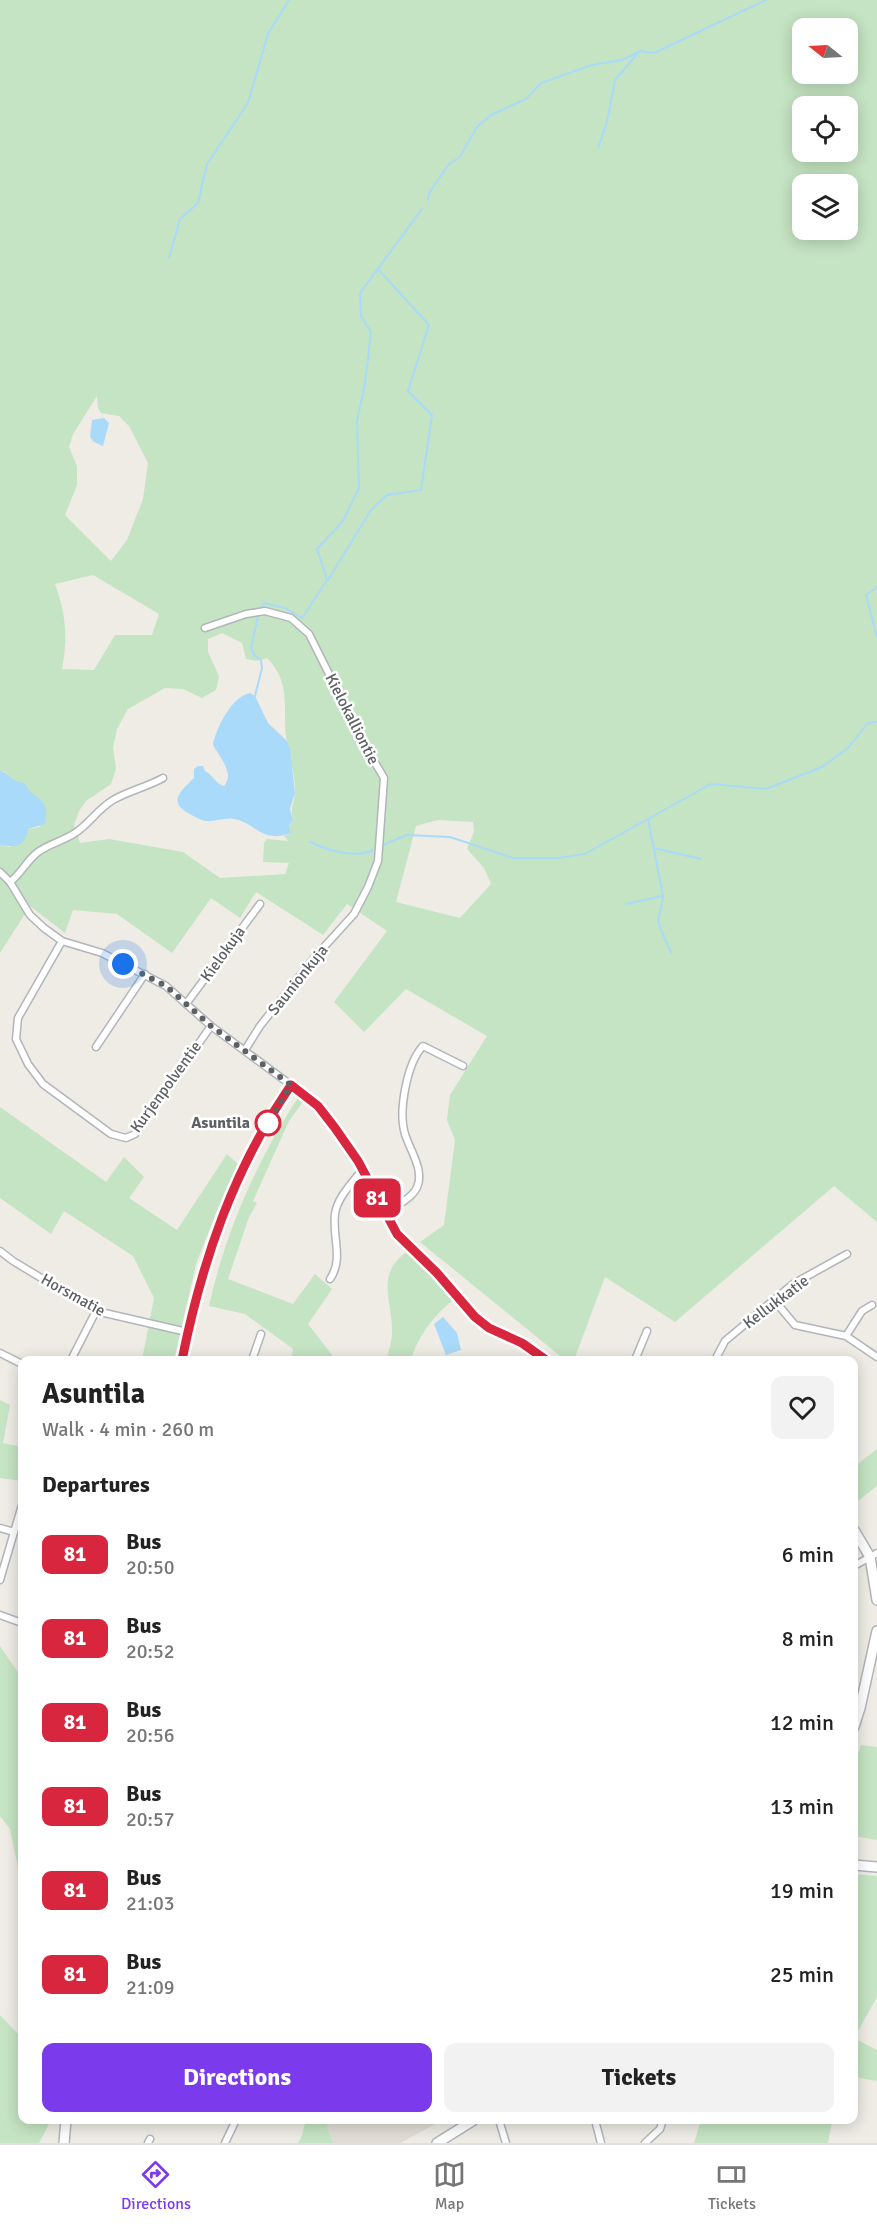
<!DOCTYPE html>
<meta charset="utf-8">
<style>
:root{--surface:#fff;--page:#f2f2f2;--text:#222;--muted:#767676;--line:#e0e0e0;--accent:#7c3aed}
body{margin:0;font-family:Signika,sans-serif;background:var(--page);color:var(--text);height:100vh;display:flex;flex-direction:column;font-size:22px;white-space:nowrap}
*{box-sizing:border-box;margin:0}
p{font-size:20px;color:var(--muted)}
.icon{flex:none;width:33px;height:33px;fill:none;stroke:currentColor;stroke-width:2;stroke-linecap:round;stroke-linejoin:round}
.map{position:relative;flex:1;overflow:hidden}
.panel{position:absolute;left:18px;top:1356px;width:840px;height:768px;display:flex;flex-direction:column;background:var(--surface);border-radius:12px;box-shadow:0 3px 15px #0003}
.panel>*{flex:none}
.badge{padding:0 12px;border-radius:9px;font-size:21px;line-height:39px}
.needle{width:39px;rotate:288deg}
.buttons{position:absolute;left:792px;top:18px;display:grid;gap:12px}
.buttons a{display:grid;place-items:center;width:66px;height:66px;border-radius:12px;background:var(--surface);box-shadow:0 3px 15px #0003;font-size:30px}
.you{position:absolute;width:30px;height:30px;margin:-15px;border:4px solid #fff;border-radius:50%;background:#1a73e8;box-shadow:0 0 0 9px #1a73e833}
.map>.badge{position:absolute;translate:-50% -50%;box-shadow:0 0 0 3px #fff}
h2{padding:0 24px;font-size:22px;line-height:54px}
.round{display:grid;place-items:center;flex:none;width:63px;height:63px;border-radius:12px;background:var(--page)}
.head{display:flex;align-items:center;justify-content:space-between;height:102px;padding:0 24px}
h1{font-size:28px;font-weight:800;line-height:45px}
.action{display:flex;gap:12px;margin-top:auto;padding:12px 24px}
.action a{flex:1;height:69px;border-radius:12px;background:var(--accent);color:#fff;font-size:24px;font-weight:800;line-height:69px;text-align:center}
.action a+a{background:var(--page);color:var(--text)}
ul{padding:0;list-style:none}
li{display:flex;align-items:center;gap:18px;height:84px;padding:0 24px}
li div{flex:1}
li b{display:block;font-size:22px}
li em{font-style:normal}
li .badge{min-width:66px;font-weight:700;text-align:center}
.dock{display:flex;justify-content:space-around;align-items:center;height:84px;border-top:2px solid var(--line);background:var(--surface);font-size:16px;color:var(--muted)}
.dock a{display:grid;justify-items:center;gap:3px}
.dock .on{color:var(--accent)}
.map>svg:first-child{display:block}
</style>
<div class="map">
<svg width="877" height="2143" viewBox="0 0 877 2143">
<rect width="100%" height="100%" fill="#eeece5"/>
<path fill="#e1ddd6" d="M331,2120H443L400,2143H333L327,2127Z"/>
<g fill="#c5e4c3" fill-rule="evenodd">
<path d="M0,0H877V1222L834,1186L675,1322L605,1277L574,1360H565L420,1242L444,1225L455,1140L447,1120L450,1095L487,1036L406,989L364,1032L334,1002L387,931L347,904L323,935L256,892L240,918L211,898L172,953L117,914L73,910L65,933L30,906L0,953V845L10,847L28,829L40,827L30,792L25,785L13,780L6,772L0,771ZM802,28H848V74H802ZM802,106H848V152H802ZM802,184H848V230H802ZM97,396L98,408L101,413L119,416L129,426L148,463L143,499L127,540L111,561L65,515L77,485V466L69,447L73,434ZM93,575L159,614L152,635H115L94,670L62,669C68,638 66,614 55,584ZM222,633L242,643L246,659L256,661L267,658C291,682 283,707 286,737C288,755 296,774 295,793C294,804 290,808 293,820L289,825L291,833L284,836L288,841L267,839L264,843L263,862L289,863L285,874L220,878L183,852L109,839L80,843L74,825L79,811L86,801L111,784L116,769L113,747L117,729L128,709L165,688L183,689L202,698L216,690L219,676L208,652V639ZM438,820L473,822L474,832L467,849L484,868L491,884L460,918L396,902L416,826Z"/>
<path d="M299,1096L305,1099L289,1121L253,1201L257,1203L249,1217L228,1279L293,1304L315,1274L332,1289L308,1324L336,1360H291L293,1349L245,1314L209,1306C226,1230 257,1161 299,1096Z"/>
<path d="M0,1107L106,1182L124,1157L144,1177L129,1198L177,1230L227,1154L239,1165L219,1206L196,1264L174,1360H142L154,1298L133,1256L64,1211L51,1234L0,1198Z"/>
<path d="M408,1251L447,1291L452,1301C434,1315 417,1338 411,1360H387C388,1352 392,1342 392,1333C393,1301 374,1274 408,1251Z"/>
<path d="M0,1400L10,1405L3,1443L22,1447V1481L0,1478Z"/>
<path d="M877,1449V1486L854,1504V1467Z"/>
<path d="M0,1646L19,1674L22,1676V1887L10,1829L0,1816Z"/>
<path d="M861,1745L877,1747V1840L854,1836V1765Z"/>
<path d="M854,1874L877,1876V1997L854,2038L877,2050V2081L854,2077Z"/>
<path d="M0,2015L17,2033H22V2120H51L39,2143H0Z"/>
<path d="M307,2120H331L327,2127L333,2143H298C305,2132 302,2128 307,2120Z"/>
<path d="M701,2120H832L828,2143H694Z"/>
</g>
<g fill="#aadaf9">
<path d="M104,418L109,423L103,446L94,442L90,437L92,420Z"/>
<path d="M250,693L255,696L268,723L286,740L290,748L295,793L290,809L293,820L289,825L291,833C260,844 257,823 234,819C225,817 215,822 206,821C199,820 194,816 188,813C167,801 182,790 194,778V769L198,766H203L205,771C213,775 216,784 224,786C235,773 220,758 213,745C216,728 232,696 250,693Z"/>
<path d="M0,771C8,772 9,777 16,781C19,782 22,782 25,784C27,786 28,790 31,792C44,802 49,806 45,824L28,829C25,846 17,848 0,845Z"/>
<path d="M443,1317L457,1333L461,1350L446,1355L434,1324Z"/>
</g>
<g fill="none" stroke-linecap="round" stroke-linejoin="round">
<g stroke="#aadaf9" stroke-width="2">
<path d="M598,148L607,122L615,80L638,53"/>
<path d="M428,200L429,193L449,164L460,157L477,127L491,115L526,99L541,83L592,65L622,60L640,51L654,53L766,0"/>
<path d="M169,258L180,219L198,203L207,164L248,103L268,34L289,0"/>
<path d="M328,580L371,510L387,495L421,490L432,415L408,391L429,325L378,269"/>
<path d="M877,587L866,595L877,637"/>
<path d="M261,608L264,603L285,608L302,618L327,580L317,549L343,521L359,488L357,421L365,384L371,332L361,316L360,293L422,209"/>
<path d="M255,696L262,668L261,660L254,655L251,648L258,616"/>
<path d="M648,819L663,896L658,922L671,953"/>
<path d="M310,842C327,850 355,859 373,850"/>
<path d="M383,845L407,835L450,837L513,858H558L585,854L711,784L766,789L822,767L848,748L868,723L877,722"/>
<path d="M654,848L701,859"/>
<path d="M626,904L662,896"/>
</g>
<defs>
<g id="street">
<path d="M205,628L246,614L265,611L291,618L309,634L363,742L384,778L378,861L368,887L354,914L314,958L260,1026L245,1050"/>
<path d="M0,872L10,882L30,915L44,928L62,941L102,953L166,986L211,1026L291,1085"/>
<path d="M10,882C21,874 27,860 38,852C49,844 63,841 75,833C89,824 98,809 113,800C128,791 147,787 163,778"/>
<path d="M62,941L18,1018L16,1039L28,1064L43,1084L111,1134L126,1138L135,1134L211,1026"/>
<path d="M186,1004L260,904"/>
<path d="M96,1047L145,974"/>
<path d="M385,1212C395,1206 408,1201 415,1191C427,1173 410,1151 405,1134C398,1111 407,1063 423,1046L463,1066"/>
<path d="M0,1251L13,1261L96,1311L187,1332"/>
<path d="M330,1279C344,1259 332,1237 335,1214C337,1198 352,1183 362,1170"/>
<path d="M774,1300L795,1325L846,1336L877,1357"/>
<path d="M846,1336L862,1311L872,1305"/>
<path d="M0,1353L22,1364"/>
<path d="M71,1360L96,1311"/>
<path d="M252,1360L261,1334"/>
<path d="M635,1360L647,1331"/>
<path d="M715,1360L725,1341L793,1284L847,1254"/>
<path d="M0,1528L14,1532"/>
<path d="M854,1566L877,1553"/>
<path d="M0,1580L22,1505"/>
<path d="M0,1615L22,1623"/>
<path d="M499,2120L506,2143"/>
<path d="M595,2120L601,2143"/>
<path d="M148,2143L150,2139"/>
<path d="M225,2143L236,2120"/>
<path d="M645,2143L660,2129L663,2120"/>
</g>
<g id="secondary">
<path d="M182,1360C201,1260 234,1170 291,1085L317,1106L335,1127L358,1161L397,1234L437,1273L475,1317L489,1328L522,1343L546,1360"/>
<path d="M854,1530L870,1557L877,1600"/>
<path d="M854,1727L860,1708L877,1631"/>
<path d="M854,1865L877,1867"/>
<path d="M64,2143L66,2120"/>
<path d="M437,2143L474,2120"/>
</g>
</defs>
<use href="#street" stroke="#b2b5b9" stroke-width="9"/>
<use href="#secondary" stroke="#b1b5b9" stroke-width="12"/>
<use href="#street" stroke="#fff" stroke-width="6"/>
<use href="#secondary" stroke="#fff" stroke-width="9"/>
</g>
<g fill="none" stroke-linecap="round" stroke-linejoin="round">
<defs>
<path id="line" d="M182,1360C202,1261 233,1170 291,1085L318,1106L335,1128L358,1161L397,1234L437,1273L475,1317L489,1328L522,1343L546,1360"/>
</defs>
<use href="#line" stroke="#fff" stroke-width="14"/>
<use href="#line" stroke="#d7263d" stroke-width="9"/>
<path stroke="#5d6164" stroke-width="6" stroke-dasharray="0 10.8" d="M123,964L166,986L211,1026L291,1085L268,1123"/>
</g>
<circle fill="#fff" stroke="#d7263d" stroke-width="3" cx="268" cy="1123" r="12"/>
<g text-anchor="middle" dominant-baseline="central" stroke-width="5" stroke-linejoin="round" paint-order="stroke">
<g font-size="16" fill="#5d6164" stroke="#fff">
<text transform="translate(352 719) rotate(63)">Kielokalliontie</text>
<text transform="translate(223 954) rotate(-54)">Kielokuja</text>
<text transform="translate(298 980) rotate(-51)">Saunionkuja</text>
<text transform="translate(166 1087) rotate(-54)">Kurjenpolventie</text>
<text transform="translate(73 1295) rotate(29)">Horsmatie</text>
<text transform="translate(776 1302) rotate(-37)">Kellukkatie</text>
</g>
<g font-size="16" font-weight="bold" fill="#5d6164" stroke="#fff" text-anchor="end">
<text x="250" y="1123">Asuntila</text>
</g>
</g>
</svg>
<div class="buttons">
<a><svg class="needle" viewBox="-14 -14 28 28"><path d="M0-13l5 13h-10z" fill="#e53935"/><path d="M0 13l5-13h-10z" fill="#767676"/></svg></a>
<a><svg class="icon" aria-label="locate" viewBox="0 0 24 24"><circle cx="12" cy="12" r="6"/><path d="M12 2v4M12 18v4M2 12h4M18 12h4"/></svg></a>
<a><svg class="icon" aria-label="layers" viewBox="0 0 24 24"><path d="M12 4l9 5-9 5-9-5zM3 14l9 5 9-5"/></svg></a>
</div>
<div class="you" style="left:123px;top:964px"></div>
<b class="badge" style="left:377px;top:1198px;background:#d7263d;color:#fff">81</b>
<section class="panel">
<div class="head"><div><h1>Asuntila</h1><p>Walk · 4 min · 260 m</p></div><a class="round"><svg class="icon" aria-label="heart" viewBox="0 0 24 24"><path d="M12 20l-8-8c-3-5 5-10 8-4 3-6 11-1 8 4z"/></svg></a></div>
<h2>Departures</h2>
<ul>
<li><span class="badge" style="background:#d7263d;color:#fff">81</span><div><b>Bus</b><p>20:50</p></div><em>6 min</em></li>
<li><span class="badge" style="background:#d7263d;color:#fff">81</span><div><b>Bus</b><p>20:52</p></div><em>8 min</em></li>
<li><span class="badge" style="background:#d7263d;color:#fff">81</span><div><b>Bus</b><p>20:56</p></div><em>12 min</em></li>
<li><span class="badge" style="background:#d7263d;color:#fff">81</span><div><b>Bus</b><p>20:57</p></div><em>13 min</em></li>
<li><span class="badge" style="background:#d7263d;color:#fff">81</span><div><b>Bus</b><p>21:03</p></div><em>19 min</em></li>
<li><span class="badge" style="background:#d7263d;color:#fff">81</span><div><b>Bus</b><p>21:09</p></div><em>25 min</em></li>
</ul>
<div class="action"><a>Directions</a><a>Tickets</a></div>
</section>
</div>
<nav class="dock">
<a class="on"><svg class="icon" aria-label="directions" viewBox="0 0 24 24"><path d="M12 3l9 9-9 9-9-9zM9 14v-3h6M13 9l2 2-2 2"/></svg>Directions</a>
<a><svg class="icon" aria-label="map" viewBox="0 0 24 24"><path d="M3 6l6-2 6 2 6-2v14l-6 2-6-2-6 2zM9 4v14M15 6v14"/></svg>Map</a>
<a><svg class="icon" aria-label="tickets" viewBox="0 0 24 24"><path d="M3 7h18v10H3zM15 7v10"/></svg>Tickets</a>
</nav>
